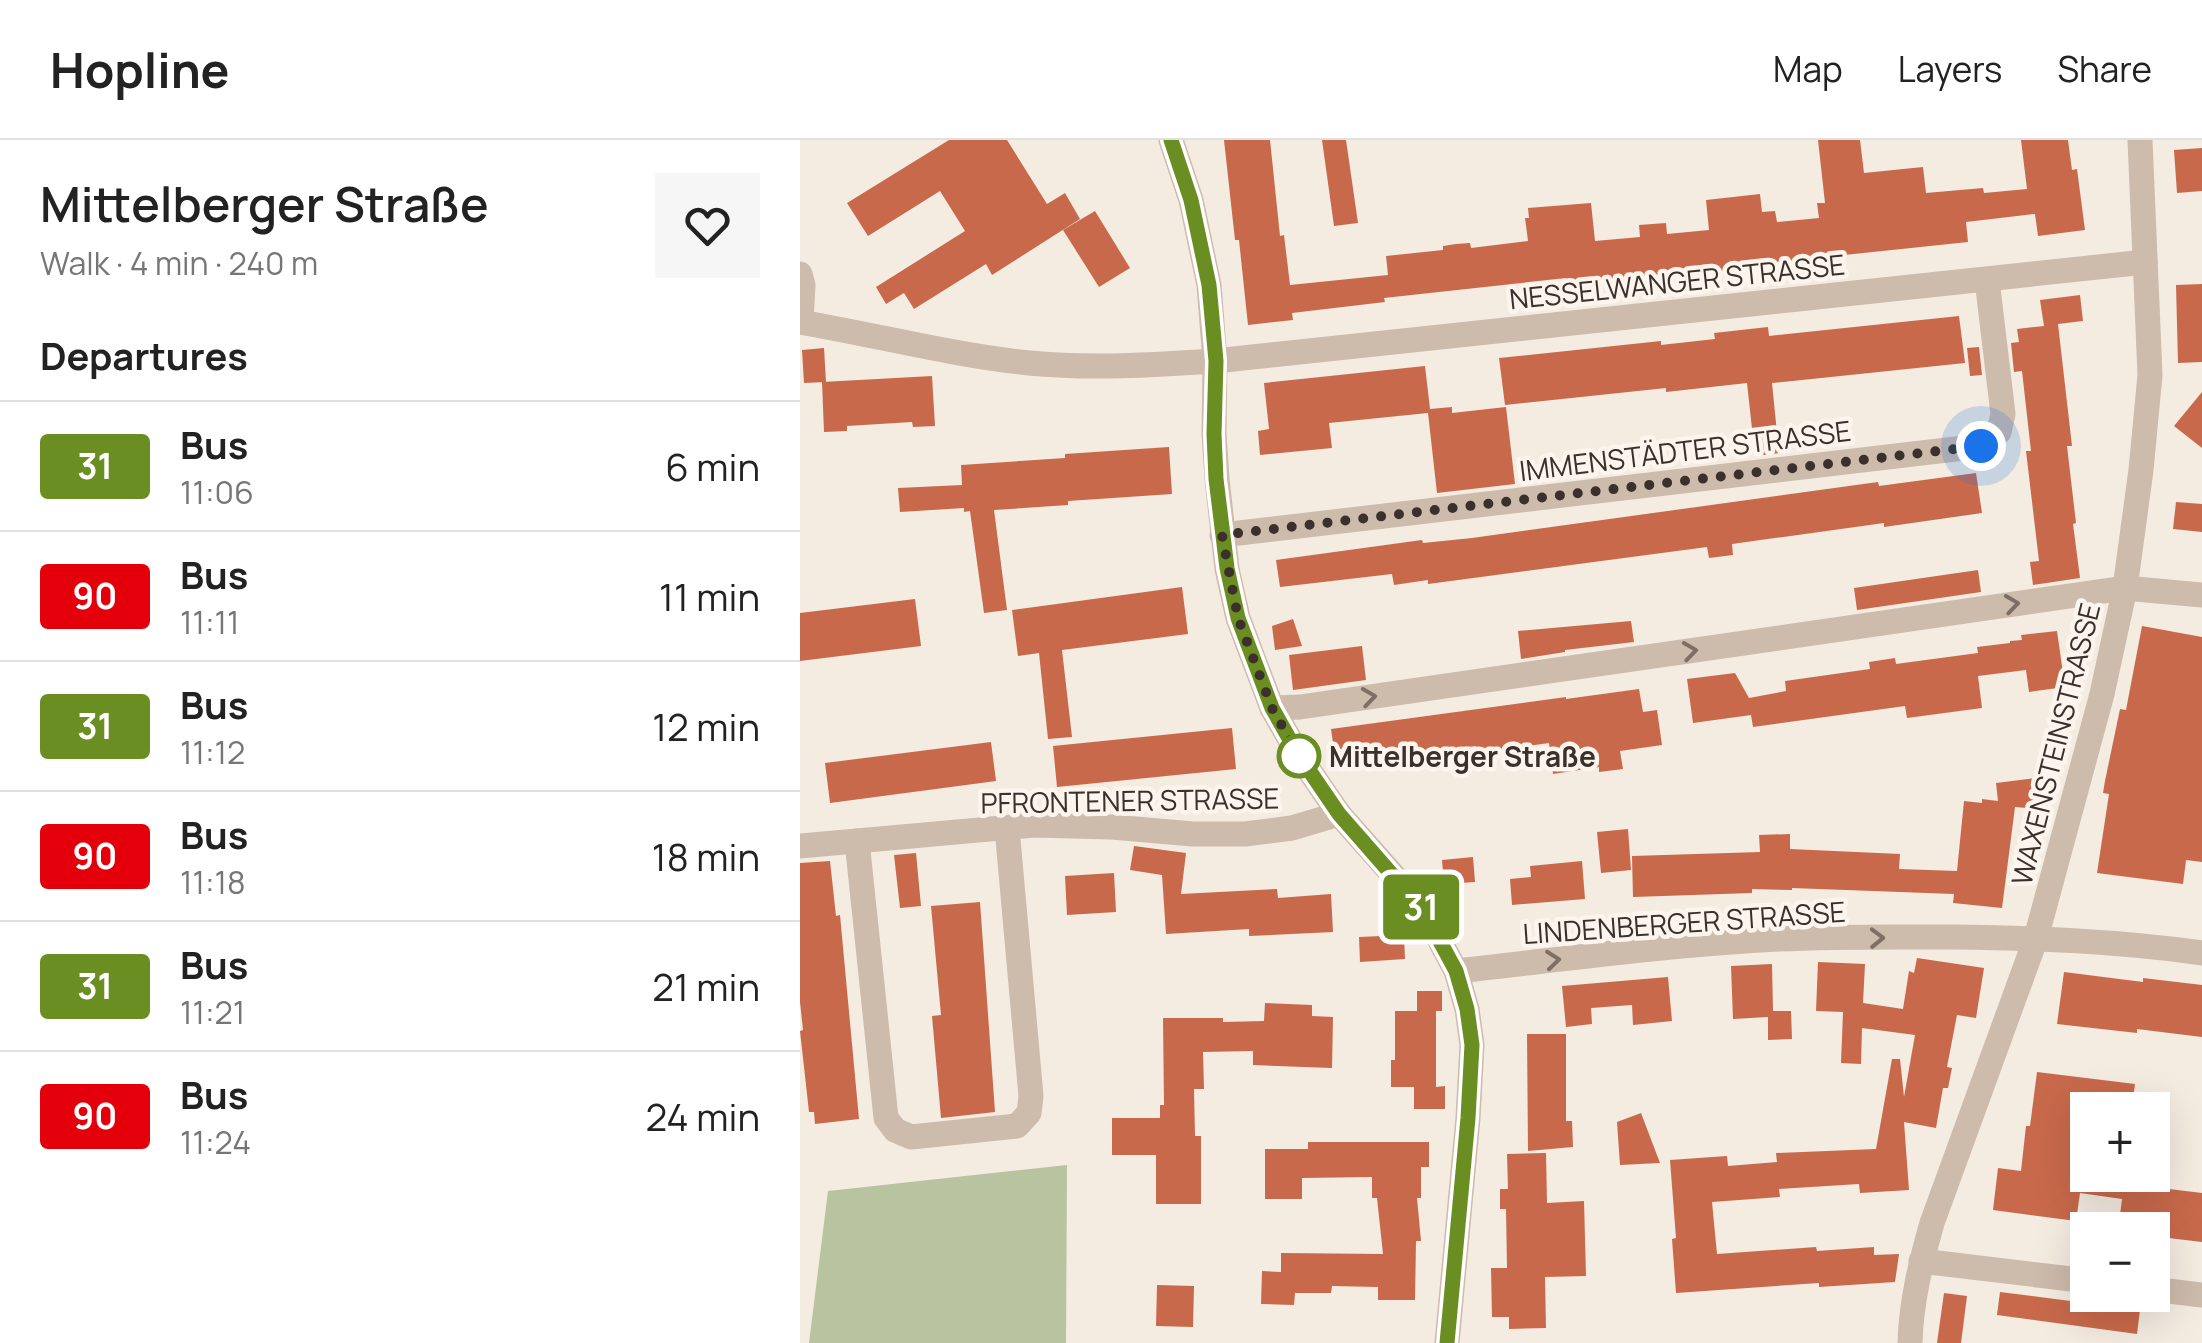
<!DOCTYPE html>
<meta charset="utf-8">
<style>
:root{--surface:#fff;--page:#f6f6f6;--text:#222;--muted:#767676;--line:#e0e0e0}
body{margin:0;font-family:Manrope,sans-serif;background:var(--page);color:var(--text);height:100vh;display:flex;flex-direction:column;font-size:38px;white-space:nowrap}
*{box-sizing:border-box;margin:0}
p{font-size:32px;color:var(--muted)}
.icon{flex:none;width:55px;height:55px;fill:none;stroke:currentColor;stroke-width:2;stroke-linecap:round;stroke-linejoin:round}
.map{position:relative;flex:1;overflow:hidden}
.side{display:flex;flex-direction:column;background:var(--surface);width:800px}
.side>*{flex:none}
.badge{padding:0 20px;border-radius:8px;font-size:35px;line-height:65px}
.controls{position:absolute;left:1270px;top:952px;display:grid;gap:20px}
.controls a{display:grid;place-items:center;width:100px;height:100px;border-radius:0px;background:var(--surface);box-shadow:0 10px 40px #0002;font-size:50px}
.you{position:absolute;width:50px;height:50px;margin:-25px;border:8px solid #fff;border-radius:50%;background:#1a73e8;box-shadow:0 0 0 15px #1a73e833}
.map>.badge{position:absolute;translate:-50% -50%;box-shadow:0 0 0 5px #fff}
h2{padding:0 40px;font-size:38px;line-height:90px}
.round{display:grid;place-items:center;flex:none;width:105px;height:105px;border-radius:0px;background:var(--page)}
.overview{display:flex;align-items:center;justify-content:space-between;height:170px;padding:0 40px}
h1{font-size:48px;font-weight:600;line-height:75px}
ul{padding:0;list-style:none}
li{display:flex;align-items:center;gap:30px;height:130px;padding:0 40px;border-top:2px solid var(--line)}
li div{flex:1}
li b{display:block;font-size:38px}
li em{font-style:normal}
li .badge{min-width:110px;font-weight:700;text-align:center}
header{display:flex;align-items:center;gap:60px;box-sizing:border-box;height:140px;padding:0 50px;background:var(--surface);border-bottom:2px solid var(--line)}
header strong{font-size:48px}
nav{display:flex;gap:55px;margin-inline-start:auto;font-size:35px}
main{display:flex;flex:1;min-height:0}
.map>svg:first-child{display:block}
</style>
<header>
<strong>Hopline</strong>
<nav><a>Map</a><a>Layers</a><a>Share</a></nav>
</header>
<main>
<section class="side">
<div class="overview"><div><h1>Mittelberger Straße</h1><p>Walk · 4 min · 240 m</p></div><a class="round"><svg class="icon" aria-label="heart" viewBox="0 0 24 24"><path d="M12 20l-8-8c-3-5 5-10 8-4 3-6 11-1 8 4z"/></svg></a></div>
<h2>Departures</h2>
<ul>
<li><span class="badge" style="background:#6b8e23;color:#fff">31</span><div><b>Bus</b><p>11:06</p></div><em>6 min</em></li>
<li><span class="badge" style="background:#e3000b;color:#fff">90</span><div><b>Bus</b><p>11:11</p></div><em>11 min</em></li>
<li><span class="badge" style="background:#6b8e23;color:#fff">31</span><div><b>Bus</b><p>11:12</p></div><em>12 min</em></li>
<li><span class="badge" style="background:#e3000b;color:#fff">90</span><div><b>Bus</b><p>11:18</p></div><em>18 min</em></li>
<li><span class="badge" style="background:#6b8e23;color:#fff">31</span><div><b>Bus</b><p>11:21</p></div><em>21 min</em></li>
<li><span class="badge" style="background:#e3000b;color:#fff">90</span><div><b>Bus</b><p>11:24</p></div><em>24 min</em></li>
</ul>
</section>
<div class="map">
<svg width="1402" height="1203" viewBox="0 0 1402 1203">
<rect width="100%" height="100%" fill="#f4ebe1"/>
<path fill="#b8c4a0" d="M267,1025L266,1203H9L28,1051Z"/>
<g fill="#c8694b">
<path d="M149,0H207L247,64L265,53L280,79L192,135L186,124L114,169L104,153L86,164L76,147L165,91L140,51L68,96L47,63Z"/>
<path d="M424,0H470L480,96L484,95L490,145L588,135L586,116L643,110V106L656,104L670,103L671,108L728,101L725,78H729L728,68L791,63L795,101L840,97L839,85L866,83L867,94L909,90L906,60L960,54L962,72L975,71L977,82L1019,78L1017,63H1025L1018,0H1060L1064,33L1123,27L1126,53L1183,48L1184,53L1227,49L1221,0H1268L1272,30L1277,29L1285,90L1238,96L1235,74L1166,82L1168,102L949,125V128L913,132V129L767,144L766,138L584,158L585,162L492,173L493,180L448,185L439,100H435Z"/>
<path d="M522,0H546L558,83L534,86Z"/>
<path d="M1402,8V51L1377,53L1374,10Z"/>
<path d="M295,71L330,128L299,147L263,90Z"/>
<path d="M1402,144V222L1378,223L1376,145Z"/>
<path d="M1280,155L1283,181L1258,184L1272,306H1267L1276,383L1273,384L1280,438L1233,445L1230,422L1239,421L1226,311H1231L1222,231L1214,232L1211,203L1219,202L1217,189L1244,186L1240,160Z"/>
<path d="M1159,176L1165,223L972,243L979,313L955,316L947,243L866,252V248L705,265L699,218L861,201V205L915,199L914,193L968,187L969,196Z"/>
<path d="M1179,207L1182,235L1170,236L1167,208Z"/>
<path d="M24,208L26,242L4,243L2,210Z"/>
<path d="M625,226L630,269L652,267V273L706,267L715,344L637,353L628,273L529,283L532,308L460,315L458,291L469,289L464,243Z"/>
<path d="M132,236L135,286L113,287L112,282L47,286V291L24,292L22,242Z"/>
<path d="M1402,252V308L1374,286Z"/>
<path d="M369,307L372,354L268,361V365L194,370L207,470L184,473L170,371L164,372V368L100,372L98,348L162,345L161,325L265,318V314Z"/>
<path d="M1176,333L1182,373L1084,387V383L932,404L933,415L909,418L907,407L628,444V440L594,445L592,434L480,447L476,420L622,400L623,403L672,398L1078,342L1079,346Z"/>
<path d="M1376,362L1402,364V392L1373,389Z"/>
<path d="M1178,430L1181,452L1057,470L1054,448Z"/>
<path d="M382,447L388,494L262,510L272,597L248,599L239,513L218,516L212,470Z"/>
<path d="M115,459L121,506L0,521V473Z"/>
<path d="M493,479L502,506L475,510L472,486Z"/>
<path d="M831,481L834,502L765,510V512L721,519L718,491Z"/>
<path d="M1342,486L1402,497V722L1386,720L1383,744L1297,733L1309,654L1303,653L1305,641L1320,569L1326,570Z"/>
<path d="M1257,491L1265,547L1229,552L1226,530L1178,536L1182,568L1107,578L1105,566L953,587L951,575L893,583L887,539L935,533L949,558L986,551L985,541L1070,529L1069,522L1095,518L1096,524L1178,513L1177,507L1210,503V501L1222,500L1221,495Z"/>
<path d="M562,506L566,540L493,550L489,515Z"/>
<path d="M839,549L843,572L857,570L862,605L820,611L823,629L799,632V627L753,634L749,603L677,613L676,606L611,614L584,618L585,624L557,628L554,607L534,610L531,589L766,557V559Z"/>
<path d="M432,588L436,629L257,647L253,606Z"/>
<path d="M191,602L196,641L30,663L25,623Z"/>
<path d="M1243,637L1239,669L1215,667L1202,768L1153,763L1154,754L992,748V750L952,749V753L833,757L832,716L960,712L959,695L990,694V709L1100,714L1099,729L1157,731L1164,661L1182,663V659L1198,661L1196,643Z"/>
<path d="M828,689L831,730L801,733L797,692Z"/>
<path d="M334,706L386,713L381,754L477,749L478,758L531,754L533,792L449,796V789L366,794L362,735L330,730Z"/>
<path d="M116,713L121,766L100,768L94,715Z"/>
<path d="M673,717L675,742L644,744L642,720Z"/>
<path d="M30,721L36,776L40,775L59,979L15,984L14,972H9L0,891L3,890L0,862V723Z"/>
<path d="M782,721L785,759L712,765L710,739L731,737L730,726Z"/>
<path d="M314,733L316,772L267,775L265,736Z"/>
<path d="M180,762L195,972L141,978L132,876L141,875L131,766Z"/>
<path d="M604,795L605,819L560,822L559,797Z"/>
<path d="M1117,818L1184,828L1176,878L1157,875L1147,927L1152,928L1148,948H1143L1136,988L1104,982L1109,1050L1060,1053L1059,1044L979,1049L980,1057L912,1062L917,1114L1016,1107L1017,1111L1074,1107V1115L1099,1114L1095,1142L1019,1147V1143L876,1153L872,1099L876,1098L870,1020L927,1016L928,1026L977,1022L976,1013L1076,1009L1092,919H1100L1104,957L1115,895L1062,888L1061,924L1041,923L1043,872L1016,871L1018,822L1065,824L1063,863L1103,869L1109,831L1114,833Z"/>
<path d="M972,824L973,871H991L992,899L968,900V877L933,879L931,826Z"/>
<path d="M1264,832L1343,842V838L1402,845V897L1337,889V893L1257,884Z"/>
<path d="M868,837L872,881L833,885L832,865L791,868L792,884L766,887L762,846Z"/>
<path d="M617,851H642V871H630H636V947L645,946V969H614V947H591V920H595V871H617Z"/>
<path d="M465,863L512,865V876L533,877L532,928L453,925V911L403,912L404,949H394L395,996H401V1064H356V1015H312V978H360V965H364L363,878H423V882L464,881Z"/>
<path d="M727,894H766V981H772L773,1007L728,1011Z"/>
<path d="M1237,932L1335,944L1332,966L1288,960V1035H1330L1328,1044L1402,1053V1102L1352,1096V1090H1318L1322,1059L1280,1053L1276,1081L1193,1070L1198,1028L1221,1031L1226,986H1230Z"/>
<path d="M841,973L860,1023L820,1025L817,982Z"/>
<path d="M508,1002H629V1027H621V1058H617L621,1101H616L615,1160H578V1147L532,1146L531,1153H495L494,1165L461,1164L462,1131L481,1132V1113L583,1114L577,1058H572V1037L502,1038V1059H465V1009H508Z"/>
<path d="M746,1013L747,1063L784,1061L786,1136L745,1137L746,1188L709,1189V1177H692L691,1128H707L706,1069H700V1049H708L707,1014Z"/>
<path d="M357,1145L394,1146L393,1187L356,1186Z"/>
<path d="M1200,1152L1340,1170L1337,1194L1197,1175Z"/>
<path d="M1144,1153L1167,1156L1161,1203H1137Z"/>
</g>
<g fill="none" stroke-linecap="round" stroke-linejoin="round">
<g stroke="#cdbbac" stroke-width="25">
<path d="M371,0L391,60L409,145L415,221L414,294L417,339L427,429L438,478L472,568L498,614L539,674L623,769L656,831L667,869L672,905L668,978L647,1203"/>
<path d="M0,134L3,145L1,182"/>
<path d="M0,182C76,195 152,215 229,223C292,229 353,225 415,221L1345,122"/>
<path d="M422,395L1181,306L1199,292L1203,274L1187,140"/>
<path d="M472,568L500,567L1325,448L1402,455"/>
<path d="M57,701L86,978L95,990L111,997L217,986L229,973L231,956L207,688"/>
<path d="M0,706L234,685L312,687L393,694H445L492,688L539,674"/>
<path d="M656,831C757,820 859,806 960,800C1023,796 1088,797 1151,797C1235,798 1319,801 1402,813"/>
<path d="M1121,1121L1288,1141"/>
<path d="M1352,1149L1402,1155"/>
<path d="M1110,1203C1111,1162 1121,1122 1132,1083L1236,798L1302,554L1325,448L1341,330L1350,235L1340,0"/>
</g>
</g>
<defs><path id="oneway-chevron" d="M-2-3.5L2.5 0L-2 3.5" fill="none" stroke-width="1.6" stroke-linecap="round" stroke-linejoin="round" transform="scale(2.5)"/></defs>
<g stroke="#7d6f65">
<use href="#oneway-chevron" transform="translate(1212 464) rotate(-8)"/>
<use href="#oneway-chevron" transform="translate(890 511) rotate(-8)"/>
<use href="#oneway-chevron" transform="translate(569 557) rotate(-8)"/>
<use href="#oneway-chevron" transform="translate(1077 798) rotate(-1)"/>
<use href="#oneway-chevron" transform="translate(753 820) rotate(-6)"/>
</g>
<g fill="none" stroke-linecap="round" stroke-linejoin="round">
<defs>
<path id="line" d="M371,0L391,60L409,145L416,221L414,294L416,339L427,428L438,478L472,568L498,614L539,674L623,770L656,831L667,869L672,905L668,978L647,1203"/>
</defs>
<use href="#line" stroke="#fff" stroke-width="22"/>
<use href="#line" stroke="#6b8e23" stroke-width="15"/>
<path stroke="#3b302b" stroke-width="10" stroke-dasharray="0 18" d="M499,616L472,568L438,478L422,395L1181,306"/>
</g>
<circle fill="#fff" stroke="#6b8e23" stroke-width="5" cx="499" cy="616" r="20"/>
<g text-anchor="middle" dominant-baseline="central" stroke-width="9" stroke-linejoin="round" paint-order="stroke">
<g font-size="28" fill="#3b302b" stroke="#fbf5ee">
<text transform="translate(877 141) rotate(-6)">NESSELWANGER STRASSE</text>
<text transform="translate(885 310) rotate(-7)">IMMENSTÄDTER STRASSE</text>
<text transform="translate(1255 604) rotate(-76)">WAXENSTEINSTRASSE</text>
<text transform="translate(330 660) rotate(-1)">PFRONTENER STRASSE</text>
<text transform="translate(884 782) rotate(-4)">LINDENBERGER STRASSE</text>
</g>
<g font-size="28" font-weight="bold" fill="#3b302b" stroke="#fbf5ee" text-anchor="start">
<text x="529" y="616">Mittelberger Straße</text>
</g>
</g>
</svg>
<div class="controls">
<a>+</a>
<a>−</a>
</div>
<div class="you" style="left:1181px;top:306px"></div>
<b class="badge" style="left:621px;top:767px;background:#6b8e23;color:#fff">31</b>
</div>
</main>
